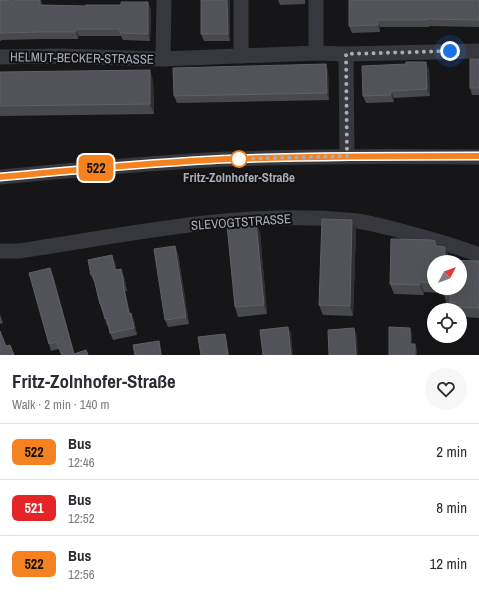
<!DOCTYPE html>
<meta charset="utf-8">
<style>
:root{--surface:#fff;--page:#f7f7f7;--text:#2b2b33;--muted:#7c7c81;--line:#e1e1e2}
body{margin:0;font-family:"Archivo Narrow",sans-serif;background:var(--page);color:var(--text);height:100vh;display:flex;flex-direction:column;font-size:15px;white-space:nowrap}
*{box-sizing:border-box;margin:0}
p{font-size:13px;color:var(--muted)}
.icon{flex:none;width:22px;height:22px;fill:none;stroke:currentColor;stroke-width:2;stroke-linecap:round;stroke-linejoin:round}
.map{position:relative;height:355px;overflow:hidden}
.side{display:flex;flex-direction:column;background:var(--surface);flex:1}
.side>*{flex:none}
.badge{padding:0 8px;border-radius:6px;font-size:14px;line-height:26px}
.needle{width:26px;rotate:49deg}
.fabs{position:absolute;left:427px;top:255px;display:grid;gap:8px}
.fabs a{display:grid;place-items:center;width:40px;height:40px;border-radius:50%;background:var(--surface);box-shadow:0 4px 16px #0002;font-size:20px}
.you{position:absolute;width:20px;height:20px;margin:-10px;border:3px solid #fff;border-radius:50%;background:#1a73e8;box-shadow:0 0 0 6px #1a73e833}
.map>.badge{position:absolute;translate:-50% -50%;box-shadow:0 0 0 2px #fff}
.round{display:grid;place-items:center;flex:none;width:42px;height:42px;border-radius:21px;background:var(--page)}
.head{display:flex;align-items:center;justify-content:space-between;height:68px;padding:0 12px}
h1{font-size:19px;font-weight:800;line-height:30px}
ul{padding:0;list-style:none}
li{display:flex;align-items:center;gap:12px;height:56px;padding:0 12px;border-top:1px solid var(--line)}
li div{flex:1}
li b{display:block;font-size:15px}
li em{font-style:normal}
li .badge{min-width:44px;font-weight:700;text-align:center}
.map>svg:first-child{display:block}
</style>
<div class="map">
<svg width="479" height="355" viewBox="0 0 479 355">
<rect width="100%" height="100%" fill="#161618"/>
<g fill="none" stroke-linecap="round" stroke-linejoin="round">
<g stroke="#37383d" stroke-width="15">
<path d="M241,0V56"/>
<path d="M316,53V0"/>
<path d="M346,54L347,156"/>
<path d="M0,57L59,56L163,59L316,53L346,54L479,51"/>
<path d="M163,59L164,0"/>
<path d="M0,177C77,170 153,162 230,159C313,156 396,156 479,157"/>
<path d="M0,251H19C127,235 237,210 347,220C365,221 383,226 401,231C427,238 454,245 479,255"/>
</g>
</g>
<g fill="#47494d" fill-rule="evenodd">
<path d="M0,0L43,5L151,9L150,41L123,40L121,36H79L78,39H43L1,40V41H0Z"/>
<path d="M230,0V41H204L201,34Z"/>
<path d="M278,0H305V4L280,5Z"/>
<path d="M479,0V27L429,26V27H380V32L352,33L349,26Z"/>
<path d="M479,59V95H472L470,88Z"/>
<path d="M326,64L328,71L329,100L177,103L174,96Z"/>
<path d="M429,69L430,96L394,98V102L366,103L363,96Z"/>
<path d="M0,72L153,80L154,114L0,116Z"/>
<path d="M356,230L353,316L323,315L319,305Z"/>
<path d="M260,232L267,314L238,317L235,307Z"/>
<path d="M435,241L437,247H445L449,257V260L479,261V318L464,317L463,313H460V310H453L451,305H447L444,295V293L424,292V295L394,294L390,284ZM434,262L460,288H434Z"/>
<path d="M178,253L189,324L168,327L165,320Z"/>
<path d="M115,262L116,270L124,276L127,291H125L130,313L134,320L137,335L113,340L110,333L108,325L107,326L105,319L103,311H102L100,304L95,282H94L91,275Z"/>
<path d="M53,275L74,354L88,355H61L59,349L51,351L49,344Z"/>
<path d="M0,314L3,323L0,324Z"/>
</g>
<g fill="#2f3033">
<path d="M40,0H41L43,5H40Z"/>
<path d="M227,0H230V41L228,34Z"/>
<path d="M148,2L151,9L150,41L148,34Z"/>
<path d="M377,20L380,27V32L378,25Z"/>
<path d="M76,29L79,36L78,39L76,32Z"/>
<path d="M426,62L429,69L430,96L427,89Z"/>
<path d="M326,64L328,71L329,100L327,93Z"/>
<path d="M150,70L153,80L154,114L150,104Z"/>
<path d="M391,91L394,98V102L391,95Z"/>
<path d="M352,220L356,230L353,316L350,306Z"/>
<path d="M256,222L260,232L267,314L264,305Z"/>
<path d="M175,246L178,253L189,324L186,317Z"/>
<path d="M445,247L449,257L448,262L445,260Z"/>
<path d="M112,255L115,262L118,277L115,270Z"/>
<path d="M50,268L53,275L75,355H74Z"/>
<path d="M121,269L124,276L127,291L124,284Z"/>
<path d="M420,282L424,292V295L420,285Z"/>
<path d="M123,284L125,291L131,321L129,314Z"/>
<path d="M131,313L134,320L137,335L134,328Z"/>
<path d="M288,327L291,333L293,355H291Z"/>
<path d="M354,328L357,335L358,355H356Z"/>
<path d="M410,328L412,333V350L410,344Z"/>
<path d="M225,334L227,341L229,355H228Z"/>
<path d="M159,341L161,348L162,355H161Z"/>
<path d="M415,344L417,350V355H415Z"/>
</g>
<g fill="#525359" stroke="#5f6168">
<path d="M0,0L13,1V0H40V5L86,6V5H121V2H148V34L120,33V29H76V32H41L0,33Z"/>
<path d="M201,0H227L228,34H201Z"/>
<path d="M349,0H479V20L427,19V20H377L378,25L349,26Z"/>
<rect x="470" y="59" width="9" height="29"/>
<path d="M406,62H426L427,89L391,91V95L363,96L362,66L406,64Z"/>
<path d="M326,64L327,93L174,96L173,68Z"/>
<path d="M150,70V104L0,106V72Z"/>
<path d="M322,219L352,220L350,306L319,305Z"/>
<path d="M256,222L264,305L235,307L227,225Z"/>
<path d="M391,239L431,240L435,241V246L445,247V260L479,261V308L460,307L461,303H450L451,296L444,295V288H460V262H434V283L420,282V285L390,284Z"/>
<path d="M175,246L186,317L165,320L154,249Z"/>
<path d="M112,255L115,270L121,269L124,284H123L129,314L131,313L134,328L110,333L107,318L105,319L101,304H100L93,275H91L88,260Z"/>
<path d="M50,268L74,354L86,350L88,355H62L56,342L49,344L29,273Z"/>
<path d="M288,327L291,355H263L260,330Z"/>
<path d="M389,327L410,328V344H415V355H389Z"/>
<path d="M354,328L356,355H329L328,330Z"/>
<path d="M0,331L6,346L10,345L14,355H0Z"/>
<path d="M225,334L228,355H201L198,337Z"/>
<path d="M159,341L161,355H135L133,345Z"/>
</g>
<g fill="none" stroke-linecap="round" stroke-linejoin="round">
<defs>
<path id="line" d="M0,177C77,170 153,162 230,159C313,156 396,156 479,156"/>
</defs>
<use href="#line" stroke="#fff" stroke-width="9"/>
<use href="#line" stroke="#f58220" stroke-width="6"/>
<path stroke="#a8adb8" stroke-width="4" stroke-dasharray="0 7.2" d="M239,159L347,156L346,54L450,51"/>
</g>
<circle fill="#fff" stroke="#f58220" stroke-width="2" cx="239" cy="159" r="8"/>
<g text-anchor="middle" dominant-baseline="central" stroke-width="4" stroke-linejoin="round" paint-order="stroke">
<g font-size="13" fill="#a8adb8" stroke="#111113">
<text transform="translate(82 58) rotate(1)">HELMUT-BECKER-STRASSE</text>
<text transform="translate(241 222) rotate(-4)">SLEVOGTSTRASSE</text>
</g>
<g font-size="13" font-weight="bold" fill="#a8adb8" stroke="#111113">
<text x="239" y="177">Fritz-Zolnhofer-Straße</text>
</g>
</g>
</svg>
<div class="fabs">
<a><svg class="needle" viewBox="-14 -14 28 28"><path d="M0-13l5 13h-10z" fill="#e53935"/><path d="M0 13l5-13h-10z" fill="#7c7c81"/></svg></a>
<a><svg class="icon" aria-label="locate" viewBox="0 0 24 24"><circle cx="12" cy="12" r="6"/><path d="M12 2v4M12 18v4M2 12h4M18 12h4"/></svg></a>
</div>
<div class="you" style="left:450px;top:51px"></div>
<b class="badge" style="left:96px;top:168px;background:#f58220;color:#111">522</b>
</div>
<section class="side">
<div class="head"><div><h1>Fritz-Zolnhofer-Straße</h1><p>Walk · 2 min · 140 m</p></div><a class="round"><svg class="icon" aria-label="heart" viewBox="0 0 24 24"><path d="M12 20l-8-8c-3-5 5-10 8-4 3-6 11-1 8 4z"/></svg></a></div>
<ul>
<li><span class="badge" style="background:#f58220;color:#111">522</span><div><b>Bus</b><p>12:46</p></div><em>2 min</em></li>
<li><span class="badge" style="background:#e52428;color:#fff">521</span><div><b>Bus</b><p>12:52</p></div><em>8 min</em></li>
<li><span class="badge" style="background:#f58220;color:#111">522</span><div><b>Bus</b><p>12:56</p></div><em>12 min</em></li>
</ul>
</section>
